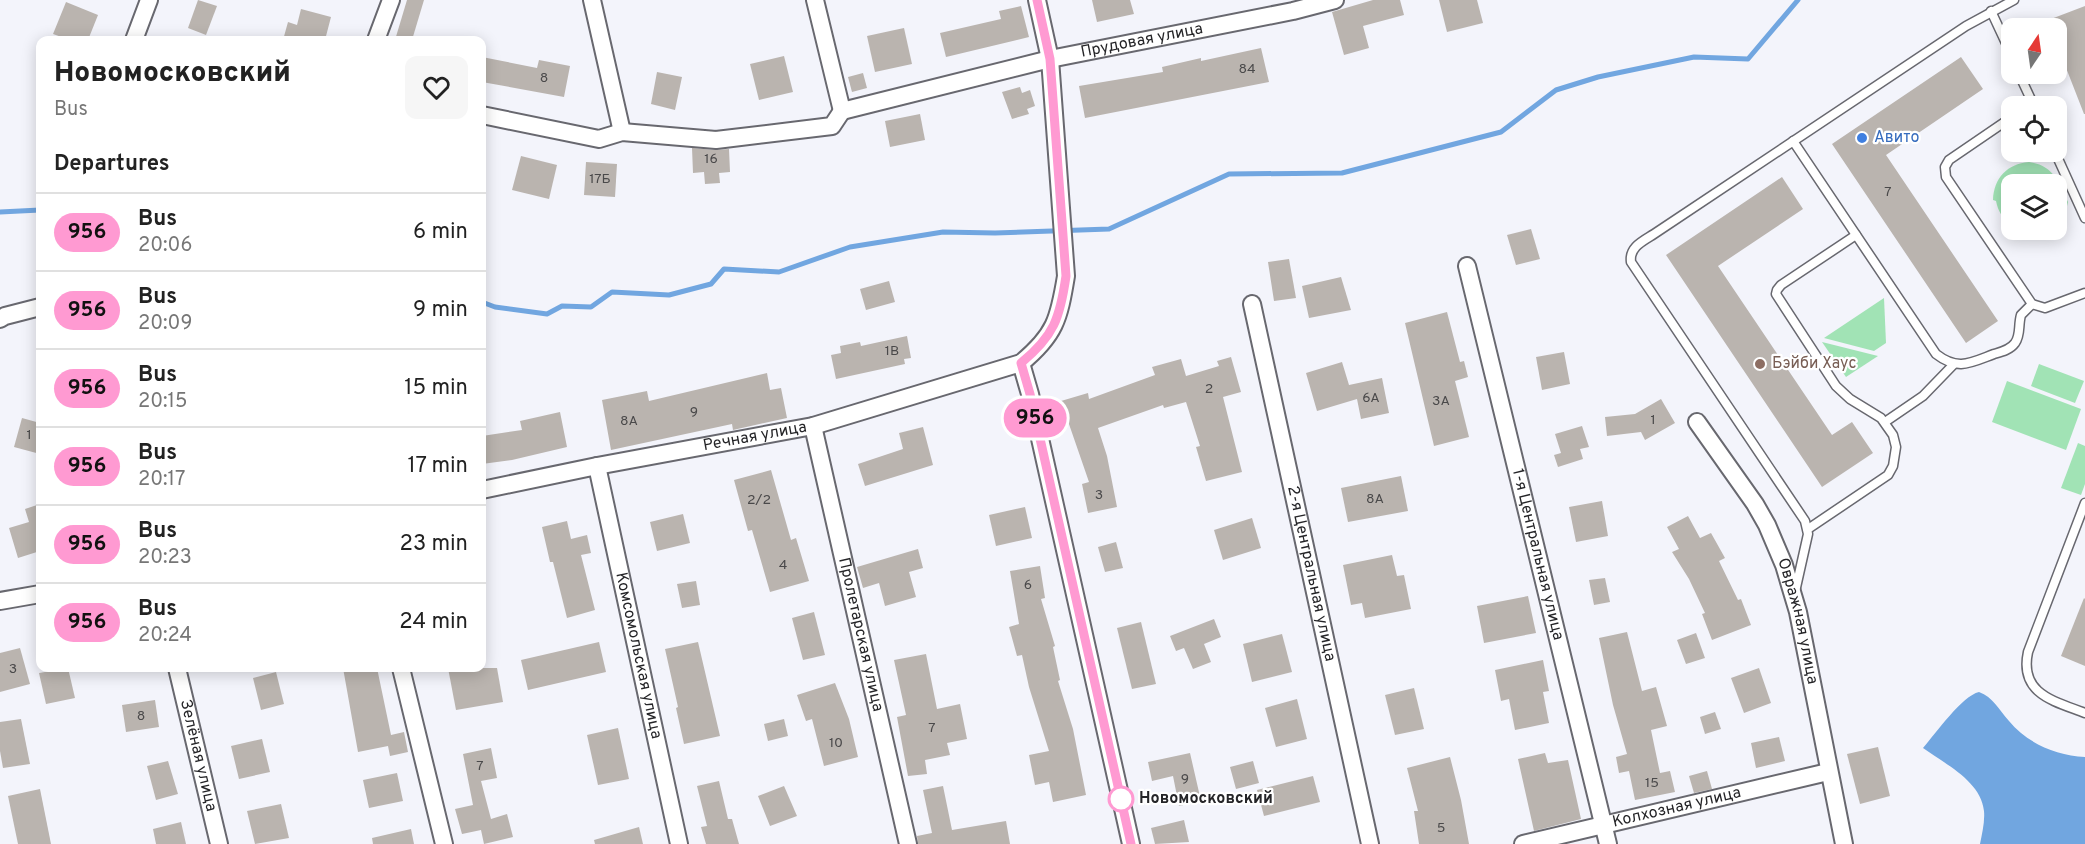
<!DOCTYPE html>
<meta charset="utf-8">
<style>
:root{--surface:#fff;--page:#f6f6f6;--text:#222;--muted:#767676;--line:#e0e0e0}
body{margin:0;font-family:Overpass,sans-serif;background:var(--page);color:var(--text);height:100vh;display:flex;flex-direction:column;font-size:22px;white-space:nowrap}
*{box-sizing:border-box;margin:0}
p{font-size:20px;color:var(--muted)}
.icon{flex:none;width:33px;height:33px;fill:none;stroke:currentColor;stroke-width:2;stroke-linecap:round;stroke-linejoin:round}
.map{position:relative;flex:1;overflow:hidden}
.side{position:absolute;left:36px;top:36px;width:450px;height:636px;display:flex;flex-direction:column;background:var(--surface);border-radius:12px;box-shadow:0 3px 15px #0003}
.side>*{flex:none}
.badge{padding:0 12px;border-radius:20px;font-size:21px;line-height:39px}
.needle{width:39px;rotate:13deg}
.fabs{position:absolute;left:2001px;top:18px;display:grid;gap:12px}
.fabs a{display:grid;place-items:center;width:66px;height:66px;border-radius:12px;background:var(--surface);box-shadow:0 3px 15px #0003;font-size:30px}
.map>.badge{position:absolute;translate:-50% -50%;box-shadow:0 0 0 3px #fff}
h2{padding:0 18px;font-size:22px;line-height:54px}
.round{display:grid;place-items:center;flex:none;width:63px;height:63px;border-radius:12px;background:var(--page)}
.headline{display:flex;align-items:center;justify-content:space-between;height:102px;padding:0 18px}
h1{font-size:28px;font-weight:800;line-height:45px}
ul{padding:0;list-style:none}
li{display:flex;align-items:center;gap:18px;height:78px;padding:0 18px;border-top:2px solid var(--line)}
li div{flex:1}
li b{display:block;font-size:22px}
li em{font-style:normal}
li .badge{min-width:66px;font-weight:700;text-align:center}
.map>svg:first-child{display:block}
</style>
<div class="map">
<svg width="2085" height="844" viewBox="0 0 2085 844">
<rect width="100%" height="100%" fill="#f3f4fb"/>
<g fill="#a1e3b5">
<path d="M2029,162C2053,165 2059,182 2068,202L2065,214L2057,225L2056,184H2012L2011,224C2002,218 1998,211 1996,201L1993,200C1994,178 2007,164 2029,162Z"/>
<path d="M2013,230H2052C2039,237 2027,238 2013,233Z"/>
<path d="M1884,298L1886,343L1874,351L1824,338Z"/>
<path d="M1822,342L1878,356L1846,377Z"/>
<path d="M2039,364L2084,381L2075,403L2031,386Z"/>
<path d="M2007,381L2081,409L2066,450L1992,422Z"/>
<path d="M2078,443L2085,446V484L2081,495L2061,488Z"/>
</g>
<path fill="#71a6e0" d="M1979,692C1993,697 1999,710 2009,721C2028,744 2056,755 2085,757V844H1980C1982,834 1985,822 1984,811C1981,781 1945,764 1923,748C1936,733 1962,696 1979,692Z"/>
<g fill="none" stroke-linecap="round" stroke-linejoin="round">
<g stroke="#71a6e0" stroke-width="5">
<path d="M0,212L40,210"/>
<path d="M482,302L495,307L547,314L562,306L591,307L612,292L669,295L711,284L724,269L779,272L850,247L943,232L995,233L1109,229L1229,174L1342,173L1501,132L1556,90L1598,77L1694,57L1748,59L1798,0"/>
</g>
</g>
<g fill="#bab4af">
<path d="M198,0L217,6L206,35L188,28Z"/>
<path d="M407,0H424L412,40H395Z"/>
<path d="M1092,0H1130L1134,14L1097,22Z"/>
<path d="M1373,0H1400L1404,15L1363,26L1369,48L1344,55L1332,12Z"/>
<path d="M1439,0H1477L1483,23L1447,32Z"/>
<path d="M66,2L98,15L88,40H70L53,34Z"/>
<path d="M1021,6L1029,37L946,57L940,33L1001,19L999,11Z"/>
<path d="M2085,6V114H2084L2056,42V28L2030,27Z"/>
<path d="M301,9L331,17L325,40H283L288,22L297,25Z"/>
<path d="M904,28L912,64L875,72L867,36Z"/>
<path d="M1261,48L1269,82L1085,118L1079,86L1163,72L1162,67L1201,58V61Z"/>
<path d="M784,56L793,92L759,100L750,64Z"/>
<path d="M482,57L537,68L539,60L570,66L564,97L482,82Z"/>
<path d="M1961,57L1983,89L1886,155L1998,321L1966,343L1832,144Z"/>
<path d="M657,72L682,77L675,110L651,104Z"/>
<path d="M863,73L867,88L852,92L848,77Z"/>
<path d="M1020,87L1022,93L1030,90L1035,106L1027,109L1029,114L1012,119L1002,92Z"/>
<path d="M920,114L925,140L890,147L885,121Z"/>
<path d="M692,148L715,150L729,149L730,172L719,173L720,183L705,184L704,172L693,173Z"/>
<path d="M521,156L557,165L549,199L512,190Z"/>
<path d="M586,162L617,164L615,197L584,195Z"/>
<path d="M1782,177L1803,209L1718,266L1832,435L1852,422L1873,453L1822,487L1666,255Z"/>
<path d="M1531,229L1540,259L1516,265L1507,235Z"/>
<path d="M1289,259L1296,298L1274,301L1268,262Z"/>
<path d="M1341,277L1351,310L1309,318L1302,286Z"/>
<path d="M889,281L895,302L866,310L860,289Z"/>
<path d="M1447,312L1460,362L1464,361L1468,377L1455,381L1469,437L1434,446L1405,323Z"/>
<path d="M907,336L911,358L904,359L905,364L836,379L831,355L841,353L840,346L860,342L861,346Z"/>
<path d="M1564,352L1570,384L1542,390L1536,357Z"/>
<path d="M1231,357L1241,392L1223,397L1242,472L1206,481L1196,447L1200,446L1186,402L1164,408L1163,405L1098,428L1107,456L1117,507L1088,513L1082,484L1089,482L1061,401L1088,393L1089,399L1155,375L1152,367L1181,359L1186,376L1219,366L1217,361Z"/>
<path d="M1342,362L1349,385L1382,378L1389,413L1361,419L1357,399L1317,411L1306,373Z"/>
<path d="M767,373L770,390L781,388L787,418L733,430L732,424L611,450L602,400L647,391L649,401Z"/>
<path d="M1661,399L1675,423L1645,440L1641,432L1607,436L1605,417L1635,414Z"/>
<path d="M560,412L567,447L512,460L482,464V436L522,430L520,421Z"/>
<path d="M22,418L40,423V454L14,447Z"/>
<path d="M1582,426L1589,447L1580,449L1583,459L1558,467L1554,455L1561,453L1555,434Z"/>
<path d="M923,427L933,465L865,486L858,464L903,449L899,433Z"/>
<path d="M771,470L791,540L796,538L809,581L770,592L752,530L748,531L734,480Z"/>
<path d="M1401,476L1408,511L1348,522L1341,488Z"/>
<path d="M1602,501L1608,536L1576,542L1569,507Z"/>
<path d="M40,504V551L18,558L9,528L29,522L25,509Z"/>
<path d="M1025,507L1032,538L996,546L989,515Z"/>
<path d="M683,514L690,543L657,551L650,522Z"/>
<path d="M1688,516L1700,538L1711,533L1725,558L1719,561L1738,600L1741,599L1751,625L1712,640L1702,614L1705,613L1689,579L1672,552L1679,549L1667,527Z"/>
<path d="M1252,518L1261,548L1223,560L1214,530Z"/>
<path d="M567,521L571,539L587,535L591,553L581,555L595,610L567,618L553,562H550L542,527Z"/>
<path d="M1116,542L1123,568L1105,572L1098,547Z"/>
<path d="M918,549L923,568L909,572L916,597L885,606L879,583L863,588L857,567Z"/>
<path d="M1392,555L1397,576L1404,575L1411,609L1365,618L1362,603L1351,605L1343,565Z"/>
<path d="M1040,566L1045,598L1041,599L1055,646L1053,647L1060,680L1058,681L1073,729L1086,795L1053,802L1049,782L1035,785L1029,755L1049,751L1029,687L1022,655L1017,656L1009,627L1019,624L1010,571Z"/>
<path d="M1605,578L1610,602L1594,605L1589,580Z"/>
<path d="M696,581L700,605L682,608L677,584Z"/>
<path d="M1528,596L1536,633L1484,643L1477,606Z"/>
<path d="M2084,598L2085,599V666L2061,656Z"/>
<path d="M814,612L825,655L803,660L792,618Z"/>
<path d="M1214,619L1221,637L1204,644L1211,662L1193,669L1184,648L1176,651L1170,636Z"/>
<path d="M1141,622L1156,684L1132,689L1117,628Z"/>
<path d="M1627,632L1642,691L1656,687L1667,726L1651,730L1660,773L1670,771L1675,792L1635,800L1629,771L1619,773L1616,757L1627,754L1613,705L1599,638Z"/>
<path d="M1696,633L1705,658L1686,664L1677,640Z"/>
<path d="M1282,634L1292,672L1252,682L1243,644Z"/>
<path d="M599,642L606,672L528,690L521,660Z"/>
<path d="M698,642L720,736L684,744L676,708L678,707L665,649Z"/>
<path d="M20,648L30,684L0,692V653Z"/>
<path d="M926,654L937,709L960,704L967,739L947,743L950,755L925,760L927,774L908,776L897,717L906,715L894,660Z"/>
<path d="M1543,660L1549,691L1543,692L1549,723L1515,730L1509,699L1501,701L1495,670Z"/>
<path d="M68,668L75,698L46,704L39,673Z"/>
<path d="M343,668H377L391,735L404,732L408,752L390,756L388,746L358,752Z"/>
<path d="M448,668H497L503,702L456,710Z"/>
<path d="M1759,668L1771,703L1744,713L1731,678Z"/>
<path d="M276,672L284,704L261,710L253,678Z"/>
<path d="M835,683L849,719L858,757L824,766L812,719L806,721L797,695Z"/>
<path d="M1414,688L1424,729L1395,735L1385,695Z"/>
<path d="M1297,699L1307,739L1276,747L1265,708Z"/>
<path d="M155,700L159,727L126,732L122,705Z"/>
<path d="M1715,712L1721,729L1705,734L1700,717Z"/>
<path d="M21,719L30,764L3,768L0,751V722Z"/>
<path d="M784,719L788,736L768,741L764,724Z"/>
<path d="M618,728L629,779L598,785L587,735Z"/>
<path d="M1779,737L1785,761L1756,768L1751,743Z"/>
<path d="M262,739L270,772L239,779L231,746Z"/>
<path d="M1878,747L1890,796L1860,804L1847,754Z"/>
<path d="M491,748L497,778L481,781L491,819L507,814L513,837L484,844L481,830L462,834L455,809L473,805L463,754Z"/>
<path d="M1190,753L1201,801L1179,806L1173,776L1152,781L1148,762Z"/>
<path d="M1545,753L1548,763L1568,760L1581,819L1534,831L1518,759Z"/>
<path d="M1450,757L1461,800L1469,844H1419L1414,811H1418L1407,768Z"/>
<path d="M168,761L178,794L156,800L147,766Z"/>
<path d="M1253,761L1259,783L1236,789L1230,767Z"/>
<path d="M1707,771L1712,789L1694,793L1689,776Z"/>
<path d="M397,773L403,801L369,808L363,780Z"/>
<path d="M1313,776L1320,802L1264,816L1257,790Z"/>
<path d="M719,781L728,819H732L739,844H706L701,827L707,826L697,786Z"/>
<path d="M784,786L797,816L770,826L758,796Z"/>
<path d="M943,786L952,830L1006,821L1010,844H918L917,836L932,833L923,790Z"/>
<path d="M40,789L51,844H18L8,796Z"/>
<path d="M281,804L289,838L255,844L247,811Z"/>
<path d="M1184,820L1189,842L1155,844L1151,828Z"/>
<path d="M181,822L186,844H156L153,829Z"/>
<path d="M639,827L643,844H595L594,840Z"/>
<path d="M411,829L414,844H373L372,838Z"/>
</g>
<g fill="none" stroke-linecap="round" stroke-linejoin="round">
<defs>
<g id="service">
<path d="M1991,11L2012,56"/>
<path d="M2019,74L2034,106"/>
<path d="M2012,117L1949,160L1945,167L1946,177L2032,304L2045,308L2085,293"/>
<path d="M1793,141L1936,354C1958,371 1970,363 1994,354C2001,352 2010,350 2015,343C2021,335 2018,325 2021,315L2032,304"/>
<path d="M2055,152L2085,218"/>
<path d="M1885,422L1923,396L1954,364"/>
<path d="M2085,503L2028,652C2019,694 2054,701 2085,713"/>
<path d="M1808,529L1888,475L1893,466L1896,447L1893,435L1881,418L1850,399L1836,386L1776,294L1777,290L1781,285L1856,235"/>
<path d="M1795,592L1808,534L1805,521L1631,262C1629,247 1643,241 1654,234L1966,26L2014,0"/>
</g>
<g id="minor">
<path d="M592,0L622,132"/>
<path d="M815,0L842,111"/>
<path d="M134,40L149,0"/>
<path d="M376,40L391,0"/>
<path id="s1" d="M842,111L1050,59L1293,11L1335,0"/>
<path d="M482,115L599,139L622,132L716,140L832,126L842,111"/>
<path id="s2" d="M1467,266L1608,844"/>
<path id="s3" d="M1252,304L1370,844"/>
<path d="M0,319L5,316L40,307"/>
<path d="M1021,363L1030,394L1131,844"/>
<path id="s4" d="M1697,422L1755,504L1767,525L1784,565L1798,612L1844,844"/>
<path id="s5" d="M813,426L908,844"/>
<path id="s6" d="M597,466L679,844"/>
<path id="s7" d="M482,490L597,466L813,426L1021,363C1055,335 1059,319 1066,276L1050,59L1037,0"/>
<path d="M0,601L40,594"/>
<path id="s8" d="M177,668L219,844"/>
<path d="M401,668L444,844"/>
<path id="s9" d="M1523,844L1828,772"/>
</g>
</defs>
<use href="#service" stroke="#68686f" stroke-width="11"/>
<use href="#minor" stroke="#68686f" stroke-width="20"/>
<use href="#service" stroke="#fff" stroke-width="8"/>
<use href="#minor" stroke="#fff" stroke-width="16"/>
</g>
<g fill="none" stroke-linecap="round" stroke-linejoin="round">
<defs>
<path id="line" d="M1037,0L1050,59L1066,276C1060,318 1054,336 1021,363L1030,394L1131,844"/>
</defs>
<use href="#line" stroke="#fff" stroke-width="14"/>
<use href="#line" stroke="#ff9ad2" stroke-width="9"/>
</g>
<circle fill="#3f7fe0" stroke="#fff" stroke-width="2" cx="1862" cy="138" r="6"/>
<circle fill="#8d6e63" stroke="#fff" stroke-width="2" cx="1760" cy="364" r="6"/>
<circle fill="#fff" stroke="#ff9ad2" stroke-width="3" cx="1121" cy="799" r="12"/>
<g text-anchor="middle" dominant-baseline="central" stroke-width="4.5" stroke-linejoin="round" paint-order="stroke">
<g font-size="14" fill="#4a494a">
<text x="1247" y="69">84</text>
<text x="544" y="78">8</text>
<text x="711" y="159">16</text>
<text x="600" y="179">17Б</text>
<text x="1888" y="192">7</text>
<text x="892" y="351">1В</text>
<text x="1209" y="389">2</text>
<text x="1371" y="398">6А</text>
<text x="1441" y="401">3А</text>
<text x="694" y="412">9</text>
<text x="1653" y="420">1</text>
<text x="629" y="421">8А</text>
<text x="29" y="435">1</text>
<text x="1099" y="495">3</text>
<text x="1375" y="499">8А</text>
<text x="759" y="500">2/2</text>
<text x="783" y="565">4</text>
<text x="1028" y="585">6</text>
<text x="13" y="669">3</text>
<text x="141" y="716">8</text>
<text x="932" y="728">7</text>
<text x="836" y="743">10</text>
<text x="480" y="766">7</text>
<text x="1185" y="779">9</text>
<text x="1652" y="783">15</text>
<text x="1441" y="828">5</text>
</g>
<g font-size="16" fill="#252528" stroke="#fff">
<text stroke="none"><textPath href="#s1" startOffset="308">Прудовая улица</textPath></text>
<text stroke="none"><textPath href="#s7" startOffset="278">Речная улица</textPath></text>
<text stroke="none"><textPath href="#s2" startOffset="297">1-я Центральная улица</textPath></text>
<text stroke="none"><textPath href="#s3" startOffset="276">2-я Центральная улица</textPath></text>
<text stroke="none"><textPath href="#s4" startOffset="226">Овражная улица</textPath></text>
<text stroke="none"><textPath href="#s5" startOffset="214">Пролетарская улица</textPath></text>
<text stroke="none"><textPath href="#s6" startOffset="194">Комсомольская улица</textPath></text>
<text stroke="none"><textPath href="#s8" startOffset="90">Зелёная улица</textPath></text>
<text stroke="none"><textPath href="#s9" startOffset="158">Колхозная улица</textPath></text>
</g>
<g font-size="16" fill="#366cbe" stroke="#fff" text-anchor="start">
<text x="1874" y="138">Авито</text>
</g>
<g font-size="16" fill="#785e54" stroke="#fff" text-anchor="start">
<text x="1772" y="364">Бэйби Хаус</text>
</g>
<g font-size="16" font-weight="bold" fill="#252528" stroke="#fff" text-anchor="start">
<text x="1139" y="799">Новомосковский</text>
</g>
</g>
</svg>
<div class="fabs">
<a><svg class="needle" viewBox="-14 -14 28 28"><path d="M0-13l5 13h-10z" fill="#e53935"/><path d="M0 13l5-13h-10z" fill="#767676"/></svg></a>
<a><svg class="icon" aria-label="locate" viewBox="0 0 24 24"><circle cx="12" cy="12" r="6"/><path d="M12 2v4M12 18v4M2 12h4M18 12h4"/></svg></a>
<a><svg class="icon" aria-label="layers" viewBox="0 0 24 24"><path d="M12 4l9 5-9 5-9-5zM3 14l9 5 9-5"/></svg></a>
</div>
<b class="badge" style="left:1035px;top:418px;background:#ff9ad2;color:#111">956</b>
<section class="side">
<div class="headline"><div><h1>Новомосковский</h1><p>Bus</p></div><a class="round"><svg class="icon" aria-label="heart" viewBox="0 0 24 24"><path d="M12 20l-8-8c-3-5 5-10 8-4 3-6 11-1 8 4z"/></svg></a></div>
<h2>Departures</h2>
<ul>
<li><span class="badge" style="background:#ff9ad2;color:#111">956</span><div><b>Bus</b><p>20:06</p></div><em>6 min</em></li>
<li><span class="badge" style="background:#ff9ad2;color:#111">956</span><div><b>Bus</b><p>20:09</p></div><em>9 min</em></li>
<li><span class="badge" style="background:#ff9ad2;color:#111">956</span><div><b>Bus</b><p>20:15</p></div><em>15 min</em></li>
<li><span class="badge" style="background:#ff9ad2;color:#111">956</span><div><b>Bus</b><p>20:17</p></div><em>17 min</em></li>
<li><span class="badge" style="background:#ff9ad2;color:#111">956</span><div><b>Bus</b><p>20:23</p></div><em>23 min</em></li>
<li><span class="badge" style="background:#ff9ad2;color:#111">956</span><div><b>Bus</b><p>20:24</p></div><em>24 min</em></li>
</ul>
</section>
</div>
